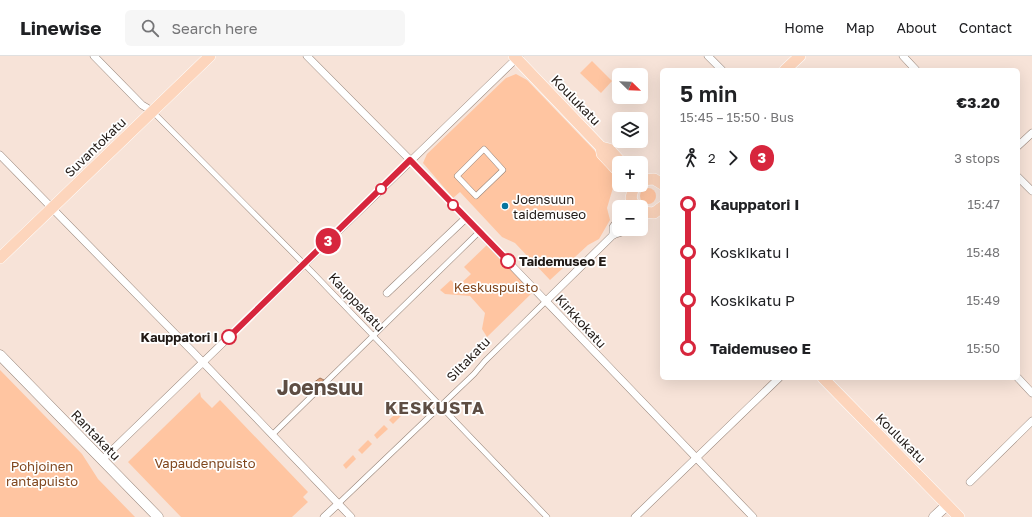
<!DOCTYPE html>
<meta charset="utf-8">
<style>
:root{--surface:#fff;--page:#f6f6f6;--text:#202124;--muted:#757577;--line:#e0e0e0}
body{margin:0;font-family:"Golos Text",sans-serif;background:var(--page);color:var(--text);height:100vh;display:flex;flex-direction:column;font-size:15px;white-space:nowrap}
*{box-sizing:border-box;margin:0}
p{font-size:13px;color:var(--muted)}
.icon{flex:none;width:22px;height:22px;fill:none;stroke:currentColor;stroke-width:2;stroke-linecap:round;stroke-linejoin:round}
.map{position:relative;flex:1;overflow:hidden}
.sheet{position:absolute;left:660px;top:12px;width:360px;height:312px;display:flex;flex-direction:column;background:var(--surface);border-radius:6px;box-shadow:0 4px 16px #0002}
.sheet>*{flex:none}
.badge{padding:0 8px;border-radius:13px;font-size:14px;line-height:26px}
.needle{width:26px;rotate:113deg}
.fabs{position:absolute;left:612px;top:12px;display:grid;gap:8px}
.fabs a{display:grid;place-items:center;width:36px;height:36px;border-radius:6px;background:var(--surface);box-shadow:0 4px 16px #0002;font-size:20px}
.map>.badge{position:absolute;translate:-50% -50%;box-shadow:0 0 0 2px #fff}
.legs{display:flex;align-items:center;gap:6px;height:44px;padding:0 20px;font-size:13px}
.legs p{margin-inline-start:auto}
.overview{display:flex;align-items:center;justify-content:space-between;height:68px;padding:0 20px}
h1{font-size:22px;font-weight:600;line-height:30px}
ul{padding:0 20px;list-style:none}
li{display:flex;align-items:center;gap:14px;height:48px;font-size:15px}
li i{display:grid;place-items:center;width:6px;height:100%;margin:0 5px;background:currentColor}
li i::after{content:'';width:10px;height:10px;margin:-5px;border:3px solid;border-radius:50%;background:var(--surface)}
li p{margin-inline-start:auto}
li:first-child i{background:linear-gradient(#0000 50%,currentColor 0)}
li:last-child i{background:linear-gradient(currentColor 50%,#0000 0)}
header{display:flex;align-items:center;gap:24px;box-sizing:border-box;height:56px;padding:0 20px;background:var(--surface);border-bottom:1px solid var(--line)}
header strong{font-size:19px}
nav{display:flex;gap:22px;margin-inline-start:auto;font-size:14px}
.search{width:280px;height:36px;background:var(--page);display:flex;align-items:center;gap:10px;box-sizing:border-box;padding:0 14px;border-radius:6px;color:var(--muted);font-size:15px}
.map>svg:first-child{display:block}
</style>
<header>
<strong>Linewise</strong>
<div class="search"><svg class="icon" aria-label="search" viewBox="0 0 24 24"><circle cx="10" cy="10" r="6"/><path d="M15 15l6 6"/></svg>Search here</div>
<nav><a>Home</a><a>Map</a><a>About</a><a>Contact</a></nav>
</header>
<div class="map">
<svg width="1032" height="461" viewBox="0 0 1032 461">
<rect width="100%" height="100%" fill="#f7e3d8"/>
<g fill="#ffc5a1">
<path d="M592,5L612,25L601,37L580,17Z"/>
<path d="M516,18L527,24L617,118L607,152L610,164L599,183L588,189L550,224L515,187L502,181L460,136L453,142L423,107L427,98L506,22Z"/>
<circle cx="648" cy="140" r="8"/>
<path d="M489,187L534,235L487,281L482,273L485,257L470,240L445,238L440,234L451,224L457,231L471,218L464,211Z"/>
<path d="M0,314L82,398L98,423L135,461H0Z"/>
<path d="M200,336L201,341L212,352L220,344L308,436L303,441L308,446L292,461H181L128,406Z"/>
<path d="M399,354L403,358L393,368L389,364Z"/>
<path d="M384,369L388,373L377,383L374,379Z"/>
<path d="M368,384L372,388L362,398L358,394Z"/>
<path d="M353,399L356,403L346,413L343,409Z"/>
</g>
<path fill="#dda07a" stroke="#a5785c" d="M320,322L324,324L314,333L313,327Z"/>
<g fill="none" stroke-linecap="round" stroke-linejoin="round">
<defs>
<g id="pedestrian">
<path d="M152,55L314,218L547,461"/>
<path d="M484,93L503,114L476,140L457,120Z"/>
<path d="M272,379L479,176"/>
<path d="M338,448L474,318L485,305L546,245"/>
</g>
<g id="minor">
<path d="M94,0L142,49L152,55"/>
<path d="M307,0L421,115L753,461"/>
<path d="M708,0L722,14"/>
<path d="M903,0L916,14"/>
<path d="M1018,90L1032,77"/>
<path d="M0,99L194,297L351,461"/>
<path d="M1018,121L1032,135"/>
<path d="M613,179V171L619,163"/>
<path d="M387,237L466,162"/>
<path d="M546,245L613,179L622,176L624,173"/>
<path d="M1018,322L1032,337"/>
<path d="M102,404L519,0"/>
<path d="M970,426L1032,365"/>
<path d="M324,461L338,448"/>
<path d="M635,461L779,322"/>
</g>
<g id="secondary">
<path d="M0,299L158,461"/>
<path d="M934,461L947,449"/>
</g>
<g id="primary">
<path d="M514,0L601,91L609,93L622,107"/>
<path d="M785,14L800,0"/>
<path d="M601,91L602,98L619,116"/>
<path d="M641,124L654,123L662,128"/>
<path d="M634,129L631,142L635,151"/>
<path d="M641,156L654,157L662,151"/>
<path d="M0,202L210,0"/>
<path d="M823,322L959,461"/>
</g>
</defs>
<use href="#pedestrian" stroke="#968479" stroke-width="6"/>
<use href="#minor" stroke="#968479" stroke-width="8"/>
<use href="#secondary" stroke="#968479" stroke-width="11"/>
<use href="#primary" stroke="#fff" stroke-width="12"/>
<use href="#pedestrian" stroke="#fff" stroke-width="5"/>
<use href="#minor" stroke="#fff" stroke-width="7"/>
<use href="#secondary" stroke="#fff" stroke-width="10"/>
<use href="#primary" stroke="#fdd5bc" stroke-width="11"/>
</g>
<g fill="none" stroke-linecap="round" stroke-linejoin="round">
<defs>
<path id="line-1" d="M229,281L410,104L508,205"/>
</defs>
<use href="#line-1" stroke="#fff" stroke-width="9"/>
<use href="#line-1" stroke="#d7263d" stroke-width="6"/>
</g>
<g fill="#fff" stroke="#d7263d" stroke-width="2">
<circle cx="381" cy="133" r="5"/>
<circle cx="453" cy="149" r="5"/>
<circle cx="508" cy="205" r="7"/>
<circle cx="229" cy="281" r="7"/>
</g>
<circle fill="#04749f" stroke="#fff" stroke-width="1.5" cx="505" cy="150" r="4"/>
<g text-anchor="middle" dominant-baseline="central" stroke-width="3.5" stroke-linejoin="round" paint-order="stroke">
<g font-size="13" fill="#211a16" stroke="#fff">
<text transform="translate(576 44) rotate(46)">Koulukatu</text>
<text transform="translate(95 91) rotate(-44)">Suvantokatu</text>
<text transform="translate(357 246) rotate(47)">Kauppakatu</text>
<text transform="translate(581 265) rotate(47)">Kirkkokatu</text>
<text transform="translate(468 303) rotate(-46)">Siltakatu</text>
<text transform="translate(96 379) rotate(46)">Rantakatu</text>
<text transform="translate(901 382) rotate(45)">Koulukatu</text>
</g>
<g font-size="13" fill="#211a16" stroke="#fff" text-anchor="start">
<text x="513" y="143">Joensuun<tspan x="513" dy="15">taidemuseo</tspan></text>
</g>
<g font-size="13" font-weight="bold" fill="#211a16" stroke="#fff" text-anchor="start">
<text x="519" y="205">Taidemuseo E</text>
<text x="218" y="281" text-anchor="end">Kauppatori I</text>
</g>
<g font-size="13" fill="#80471e" stroke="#fff">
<text x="496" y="231">Keskuspuisto</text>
<text x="205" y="407">Vapaudenpuisto</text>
<text x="42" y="410">Pohjoinen<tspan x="42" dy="15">rantapuisto</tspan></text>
</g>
<g font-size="17" font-weight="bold" letter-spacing="1" fill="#5d4d43" stroke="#fff">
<text x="435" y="351">KESKUSTA</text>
</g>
<g font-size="21" font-weight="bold" fill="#5d4d43" stroke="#fff">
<text x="320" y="331">Joensuu</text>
</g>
</g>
</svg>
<div class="fabs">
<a><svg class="needle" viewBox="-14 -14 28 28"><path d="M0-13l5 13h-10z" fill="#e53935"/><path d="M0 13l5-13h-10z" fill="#757577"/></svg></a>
<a><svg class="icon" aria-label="layers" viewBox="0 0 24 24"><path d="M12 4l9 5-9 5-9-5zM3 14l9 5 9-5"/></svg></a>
<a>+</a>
<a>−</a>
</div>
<b class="badge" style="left:328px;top:185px;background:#d7263d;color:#fff">3</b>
<section class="sheet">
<div class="overview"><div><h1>5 min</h1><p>15:45 – 15:50 · Bus</p></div><b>€3.20</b></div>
<div class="legs"><svg class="icon" aria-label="walk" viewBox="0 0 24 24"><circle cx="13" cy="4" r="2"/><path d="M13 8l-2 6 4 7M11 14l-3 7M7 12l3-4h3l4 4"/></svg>2<svg class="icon" aria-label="forward" viewBox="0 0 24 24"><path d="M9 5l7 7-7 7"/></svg><b class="badge" style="background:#d7263d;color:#fff">3</b><p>3 stops</p></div>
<ul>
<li><i style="color:#d7263d"></i><b>Kauppatori I</b><p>15:47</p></li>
<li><i style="color:#d7263d"></i><span>Koskikatu I</span><p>15:48</p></li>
<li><i style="color:#d7263d"></i><span>Koskikatu P</span><p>15:49</p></li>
<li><i style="color:#d7263d"></i><b>Taidemuseo E</b><p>15:50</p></li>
</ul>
</section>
</div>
